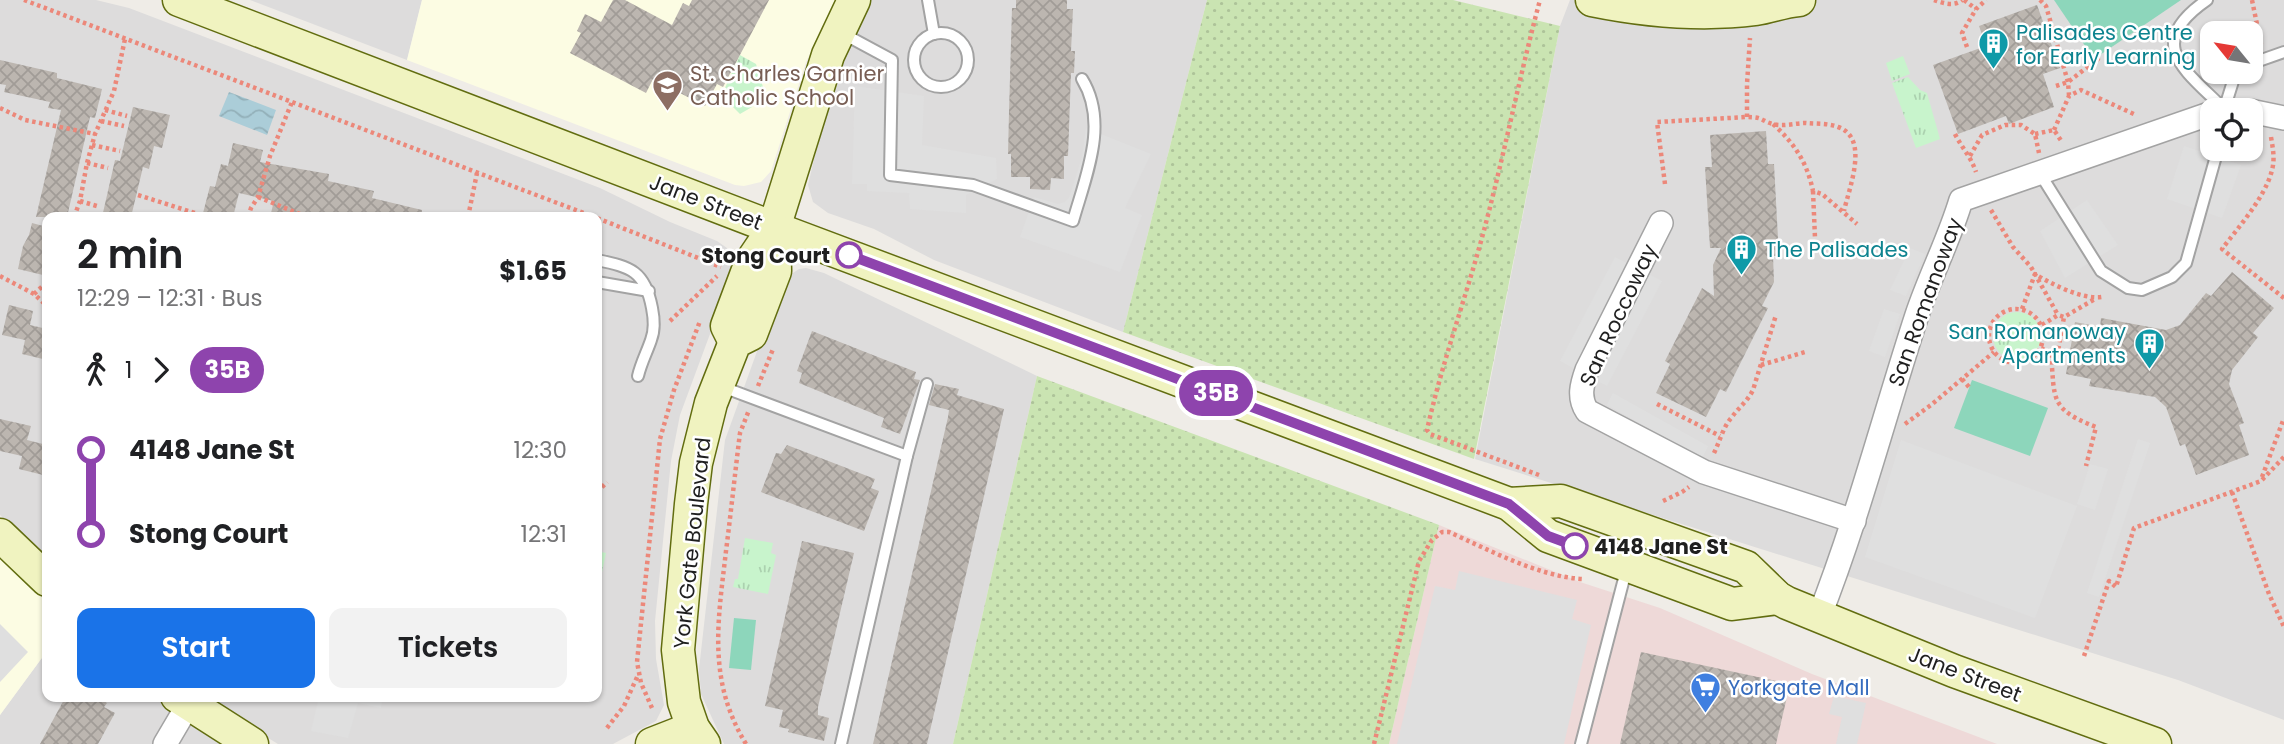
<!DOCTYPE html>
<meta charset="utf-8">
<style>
:root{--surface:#fff;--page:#f2f2f2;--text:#202124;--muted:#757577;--accent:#1a73e8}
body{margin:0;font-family:Poppins,sans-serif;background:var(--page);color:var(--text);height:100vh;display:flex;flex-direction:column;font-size:26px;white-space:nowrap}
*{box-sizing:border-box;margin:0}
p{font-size:23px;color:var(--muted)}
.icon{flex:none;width:38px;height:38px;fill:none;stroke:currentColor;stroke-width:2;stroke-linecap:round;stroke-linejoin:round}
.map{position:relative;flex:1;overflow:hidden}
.details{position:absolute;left:42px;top:212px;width:560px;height:490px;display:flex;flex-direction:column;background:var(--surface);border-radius:14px;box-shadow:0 2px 5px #0004}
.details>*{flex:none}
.badge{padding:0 14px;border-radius:23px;font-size:24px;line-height:46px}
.needle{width:46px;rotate:300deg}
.controls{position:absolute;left:2200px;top:21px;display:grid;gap:14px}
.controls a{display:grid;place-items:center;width:63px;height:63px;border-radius:14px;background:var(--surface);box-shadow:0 2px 5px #0004;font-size:35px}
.map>.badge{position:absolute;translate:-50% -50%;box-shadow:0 0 0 4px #fff}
.legs{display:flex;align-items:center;gap:10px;height:77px;padding:0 35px;font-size:23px}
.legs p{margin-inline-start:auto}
.overview{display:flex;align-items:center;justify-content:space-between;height:119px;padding:0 35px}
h1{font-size:38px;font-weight:600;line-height:52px}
.action{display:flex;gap:14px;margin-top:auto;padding:14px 35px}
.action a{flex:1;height:80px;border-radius:14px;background:var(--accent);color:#fff;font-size:28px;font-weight:600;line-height:80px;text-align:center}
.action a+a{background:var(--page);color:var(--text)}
ul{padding:0 35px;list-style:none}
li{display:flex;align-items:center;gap:24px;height:84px;font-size:26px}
li i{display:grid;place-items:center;width:10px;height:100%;margin:0 9px;background:currentColor}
li i::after{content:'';width:18px;height:18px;margin:-9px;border:5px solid;border-radius:50%;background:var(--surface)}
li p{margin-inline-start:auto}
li:first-child i{background:linear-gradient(#0000 50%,currentColor 0)}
li:last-child i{background:linear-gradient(currentColor 50%,#0000 0)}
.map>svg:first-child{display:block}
</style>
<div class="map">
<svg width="2284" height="744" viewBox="0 0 2284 744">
<defs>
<pattern id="grass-dots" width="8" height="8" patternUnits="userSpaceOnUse" patternTransform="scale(1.75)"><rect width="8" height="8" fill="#cae4b2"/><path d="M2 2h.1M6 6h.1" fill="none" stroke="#adc399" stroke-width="1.8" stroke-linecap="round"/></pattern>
<pattern id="park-tufts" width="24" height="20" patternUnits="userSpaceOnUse" patternTransform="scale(1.75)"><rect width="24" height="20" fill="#c8f4cc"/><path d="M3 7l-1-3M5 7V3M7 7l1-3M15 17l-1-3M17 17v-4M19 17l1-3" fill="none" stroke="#abd1af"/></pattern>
<pattern id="water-waves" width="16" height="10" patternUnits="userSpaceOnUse" patternTransform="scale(1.75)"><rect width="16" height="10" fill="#abcdd8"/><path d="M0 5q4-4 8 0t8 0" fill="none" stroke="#93b0b9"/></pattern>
<pattern id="building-cross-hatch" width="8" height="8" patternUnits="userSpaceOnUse" patternTransform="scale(1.75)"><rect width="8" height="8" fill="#bcb6b0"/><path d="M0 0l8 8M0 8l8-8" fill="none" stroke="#a19c97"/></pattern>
</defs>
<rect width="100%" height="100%" fill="#efece7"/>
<g fill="#dddcdc" fill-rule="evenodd">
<path d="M0,0H96L129,8L600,188L670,222L717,241L727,248L733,263L730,280L680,415L671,461L655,621L656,659L664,705L656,721L613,744H278L202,697L597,696V217H47V560L0,515Z"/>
<path d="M250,0H422L407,60Z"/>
<path d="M869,0H1207L1123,332L934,260L874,229L828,213L813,202L808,185L832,83Z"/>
<path d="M1570,0H2284V720L2178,680L1475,459L1560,26ZM2212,33H2250V72H2212ZM2212,110H2250V149H2212Z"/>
<path d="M806,268L824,273L1037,376L953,744H724L701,694L699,669L725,440L777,296L787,277L799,269Z"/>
<path d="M47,651V696L154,697L221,744H0V715Z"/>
</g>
<path fill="#eed9d8" d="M1439,525L1580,582L1660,608L1812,674L1997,744H1389Z"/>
<g fill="#fcfce3">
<path d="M422,0H836L806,62L771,171L761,182L744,186L735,185L407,60Z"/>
<path d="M0,555L47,600V651L0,715Z"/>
</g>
<g fill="url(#grass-dots)">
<path d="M1207,0H1453L1560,26L1474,459L1123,332Z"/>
<path d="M1037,376L1439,525L1389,744H953Z"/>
</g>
<g fill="url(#park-tufts)">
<path d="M740,55L756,64L763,87L752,107L740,114L730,104L724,90Z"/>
<path d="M1903,56L1910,74L1892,81L1886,63Z"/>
<path d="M1908,77L1920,90L1927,93L1940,139L1916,148L1892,83Z"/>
<circle cx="2017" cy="336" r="24"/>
<path d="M745,538L773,543L771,553L776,555L768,594L733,587L735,579H738Z"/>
<path d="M597,551L606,553L600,582L597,581Z"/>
</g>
<g fill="#8dd6bb">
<path d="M2054,0H2181L2094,59Z"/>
<path d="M1972,380L2048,408L2030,456L1954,428Z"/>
<path d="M734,618L756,620L751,670L729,668Z"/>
</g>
<g fill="#dfdfdf">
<path d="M855,86L924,96L922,145L996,158L997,179L966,195V213L910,209L909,193L867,191V184H852Z"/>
<path d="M1086,128L1151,154L1125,208L1142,215L1120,272L1020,237L1034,197L1058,204L1065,202L1069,198L1082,157Z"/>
<path d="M2184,146L2241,165L2222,218L2167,199Z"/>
<path d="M2087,200L2118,245L2065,278L2040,231Z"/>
<path d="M1910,248L1925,254L1906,296L1890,290Z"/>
<path d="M1615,257L1662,281L1607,386L1560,361Z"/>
<path d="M1884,309L1900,314L1885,357L1869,351Z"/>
<path d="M1613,393L1708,446L1702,458L1607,405Z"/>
<path d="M2138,439L2150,443L2099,597L2087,593Z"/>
<path d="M1901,440L2077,506L2035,618L1865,557Z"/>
<path d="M2090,464L2108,469L2095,510L2077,504Z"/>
<path d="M1459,571L1577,600L1572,619L1591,625L1564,744H1397L1435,586L1455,590Z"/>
<path d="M0,624L28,652L0,682Z"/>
<path d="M1834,696L1866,703L1857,744H1836L1842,717L1829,714Z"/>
<path d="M319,697V696L383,697L381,708L358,703L348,738L311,731Z"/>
</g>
<path fill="url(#water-waves)" d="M229,92L276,110L267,135L219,116Z"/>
<g fill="url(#building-cross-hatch)">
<path d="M613,0H625L672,25L683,3L689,6L692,0H769L723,87L717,84L705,106L653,79L646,93L570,53L581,33L577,31L585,14L601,22Z"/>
<path d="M1016,0H1067V9H1073L1071,51H1075L1074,73H1071L1068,156H1064V179L1051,178L1050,190L1030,189V177H1011V154H1008L1009,112L1012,8H1016Z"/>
<path d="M2037,5L2060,68L2043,74L2054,107L2009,124L2006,116L1958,134L1933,65L1986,46L1979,26Z"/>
<path d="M0,60L57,73V78L102,89L95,118L90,117L67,217H36L61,110L48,108L50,102L4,92L6,85L0,84Z"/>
<path d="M133,107L170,115L162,148L154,146L149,169L143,167L131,217H102L115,160L120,161Z"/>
<path d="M1766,131L1768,164H1774L1777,220L1779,256H1773L1774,282L1762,306L1768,308L1726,392L1720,389L1706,417L1656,393L1670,364L1665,361L1702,288L1714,296L1713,265L1721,248H1710L1705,167H1712L1710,135Z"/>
<path d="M233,143L263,150L260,162L329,174L328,181L374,191L372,198L422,210L421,217H270L274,201L239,193L233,217H202L210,186L215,187L221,164L228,166Z"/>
<path d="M32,223L47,227V276L18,269L23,246L29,235Z"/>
<path d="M2232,272L2274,308L2253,333L2258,337L2232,370L2229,384L2244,423L2239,425L2249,455L2196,475L2185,444L2180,446L2166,407L2155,397L2089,386L2091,379L2066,374L2075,322L2100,327L2101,318L2166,330L2180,325L2206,293L2211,296Z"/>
<path d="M9,305L33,311L30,325L47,329V360L22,354L25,340L2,335Z"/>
<path d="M812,331L916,372L914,379L920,380L900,434L881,427L884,418L799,383L802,373L797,371Z"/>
<path d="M935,384L959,389L957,395L1004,409L927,744H873L948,417L949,410L929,405Z"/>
<path d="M0,419L31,426L27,440L47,445L43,475L19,469L22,456L0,451Z"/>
<path d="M787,445L875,479L871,488L879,491L864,531L761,492L776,453L781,454Z"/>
<path d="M802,541L854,553L818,707V715L829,718L824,741L788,732L789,729L779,727L783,710L765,706Z"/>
<path d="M1641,652L1790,684L1776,744H1620Z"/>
<path d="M66,696H97L107,703L104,707L115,713L98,744H40Z"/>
</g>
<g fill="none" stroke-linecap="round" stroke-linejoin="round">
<defs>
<g id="lane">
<path d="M928,0L934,34"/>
<path d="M2207,0C2143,44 2185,70 2224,109"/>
<path d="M840,32L892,60L890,175L973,185L1073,221C1086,175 1109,123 1082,79"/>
<circle cx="941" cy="60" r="27"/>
<path d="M2250,64L2284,52"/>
<path d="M2224,110L2234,78L2240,72"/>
<path d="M2039,172L2101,271L2128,288L2142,290L2172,277L2186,263L2218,149"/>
<path d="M597,260C631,267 645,271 652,308C654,318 655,330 651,340C647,352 641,363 638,376"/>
<path d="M597,282L649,291"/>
<path d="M720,386L907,456"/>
<path d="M841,744L907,456L927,384"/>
<path d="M1581,744L1627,567"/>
</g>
<g id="street">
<path d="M2250,111L2284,118"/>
<path d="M1661,223L1587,370C1582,384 1578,397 1587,411L1704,472L1854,521"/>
<path d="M1819,617C1858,518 1884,416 1917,315C1930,276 1949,240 1961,200L2212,113"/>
<path d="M165,744L188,705"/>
</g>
<g id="secondary">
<path d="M179,0L774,228L1509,504L1548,536L1732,604L1778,598"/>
<path d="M1592,0C1646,11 1701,16 1756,9C1770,7 1784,1 1799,0"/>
<path d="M735,342L727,326L751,262L774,228L828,55L854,0"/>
<path d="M1509,504L1561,501L1746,567L1778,598L1787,603L1954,671L2155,744"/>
<path d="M0,535L47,580"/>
<path d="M177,696L252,744"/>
<path d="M652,744L693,728"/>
<path d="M704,744L693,728L684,702L678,650L691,504L696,463L711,403L735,342L751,334L775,271L774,228"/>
</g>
</defs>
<use href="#lane" stroke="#a3a3a3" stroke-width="14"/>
<use href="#street" stroke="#a3a3a3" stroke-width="26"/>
<use href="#secondary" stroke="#626d10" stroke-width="35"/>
<g stroke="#ec887a" stroke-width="4.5" stroke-dasharray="3.5 3.5" stroke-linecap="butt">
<path d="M24,0L594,217"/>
<path d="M1934,0C1943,3 1954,7 1962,0"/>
<path d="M1964,0L1976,9"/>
<path d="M2040,0L2046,6L2068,82L2069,95"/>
<path d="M2252,0L2261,44"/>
<path d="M1967,47L1962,33L1976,9L1986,0"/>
<path d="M2056,86L2068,82L2098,59L2097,56"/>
<path d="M0,108L25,120L95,134"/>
<path d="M105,110L127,116"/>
<path d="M1747,117V84L1750,38"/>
<path d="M101,121L124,126"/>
<path d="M1773,124C1794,143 1807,162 1813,191L1822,194L1857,224"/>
<path d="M2054,130L2069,96L2081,90L2136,115"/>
<path d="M1955,134C1962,148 1971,157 1976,172"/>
<path d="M2035,134L2054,130L2062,142"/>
<path d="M2271,137C2273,149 2275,159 2272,170C2266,196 2238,228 2222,249L2284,298"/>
<path d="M92,145L120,151"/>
<path d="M1970,156L1982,135L2005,125H2021L2035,134L2039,153"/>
<path d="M87,163L108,168"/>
<path d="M1665,184L1657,122L1747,117C1764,117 1761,121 1773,124C1782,127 1796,123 1806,123C1816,124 1828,123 1838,127C1870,138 1849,188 1844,211"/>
<path d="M1813,191L1815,238"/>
<path d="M138,195L198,214"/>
<path d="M258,197L307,217"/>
<path d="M80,201L100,207"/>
<path d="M1991,210L2013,247L2031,267L2058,315"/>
<path d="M74,217L80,201L87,163L95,134L114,91L125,39"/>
<path d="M248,217L251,208L258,197L270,156L292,102"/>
<path d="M468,217L477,173"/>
<path d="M597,218L721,267"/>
<path d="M0,276L34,294L47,306"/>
<path d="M34,294L47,282"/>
<circle cx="2016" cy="336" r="27"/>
<path d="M2022,309L2035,274C2051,284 2083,300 2102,297"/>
<path d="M670,321L717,276"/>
<path d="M2042,325L2058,315L2064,317L2095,299"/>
<path d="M2041,348L2051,354L2058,351L2064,317"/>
<path d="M2051,354C2055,399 2049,409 2096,427L2086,466"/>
<path d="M1761,365L1805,352"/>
<path d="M1962,379L1969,387"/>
<path d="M758,386L773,349"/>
<path d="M1657,404L1720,436"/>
<path d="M1905,424L1931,405L1994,352"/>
<path d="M1714,453C1720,441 1723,427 1732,417C1739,407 1747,402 1753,390L1776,315"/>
<path d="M1539,475L1430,434L1427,430C1442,363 1465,300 1483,234C1504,156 1519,78 1540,0"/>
<path d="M2262,477L2284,418"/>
<path d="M597,492L607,482"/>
<path d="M2232,492L2269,594L2284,627"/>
<path d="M1663,501L1682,492L1689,487"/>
<path d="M2084,656L2109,581L2116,587L2134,528L2261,481L2284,457"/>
<path d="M652,708L641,683L637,662L660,439L674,390L700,321"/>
<path d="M607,728L624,706L638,675"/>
<path d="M746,744C707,680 718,621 726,551C731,512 735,473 740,433L749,410"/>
<path d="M1374,744L1419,561L1432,540L1442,532H1449C1489,550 1540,577 1583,579"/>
</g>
<use href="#lane" stroke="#fff" stroke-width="10"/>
<use href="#street" stroke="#fff" stroke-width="23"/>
<use href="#secondary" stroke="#f0f3c0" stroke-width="32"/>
</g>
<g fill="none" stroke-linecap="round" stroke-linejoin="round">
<defs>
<path id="line-1" d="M849,255L1509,504L1548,536L1575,546"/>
</defs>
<use href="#line-1" stroke="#fff" stroke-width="16"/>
<use href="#line-1" stroke="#8e44ad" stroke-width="10"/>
</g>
<defs>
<symbol id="building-pin" viewBox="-11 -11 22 30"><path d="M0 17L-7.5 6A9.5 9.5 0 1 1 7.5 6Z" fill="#0f9aa8" stroke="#fff"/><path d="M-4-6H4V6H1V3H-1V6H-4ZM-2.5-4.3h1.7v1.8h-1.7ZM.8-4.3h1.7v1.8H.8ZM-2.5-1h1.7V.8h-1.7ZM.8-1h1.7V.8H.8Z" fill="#fff"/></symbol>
<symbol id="school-pin" viewBox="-11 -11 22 30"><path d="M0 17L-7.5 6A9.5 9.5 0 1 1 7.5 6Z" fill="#8d6e63" stroke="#fff"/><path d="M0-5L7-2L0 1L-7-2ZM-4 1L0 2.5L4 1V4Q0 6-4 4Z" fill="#fff"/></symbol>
<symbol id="supermarket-pin" viewBox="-11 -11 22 30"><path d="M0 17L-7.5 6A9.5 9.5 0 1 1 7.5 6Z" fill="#3f7fe0" stroke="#fff"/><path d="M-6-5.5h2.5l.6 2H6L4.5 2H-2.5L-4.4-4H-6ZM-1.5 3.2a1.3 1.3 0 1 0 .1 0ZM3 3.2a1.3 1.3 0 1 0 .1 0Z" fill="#fff"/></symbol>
</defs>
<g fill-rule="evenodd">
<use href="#building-pin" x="1976" y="26" width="35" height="47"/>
<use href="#school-pin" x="650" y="68" width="35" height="47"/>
<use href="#building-pin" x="1724" y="232" width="35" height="47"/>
<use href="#building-pin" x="2132" y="326" width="35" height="47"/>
<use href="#supermarket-pin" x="1688" y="670" width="35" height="47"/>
</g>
<g fill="#fff" stroke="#8e44ad" stroke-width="3.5">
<circle cx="849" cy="255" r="12"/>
<circle cx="1575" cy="546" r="12"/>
</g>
<g text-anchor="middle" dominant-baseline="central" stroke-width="5" stroke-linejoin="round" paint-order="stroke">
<g font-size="21" fill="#0d838f" stroke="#fff" text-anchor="start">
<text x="2016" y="32">Palisades Centre<tspan x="2016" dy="24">for Early Learning</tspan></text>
<text x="1765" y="249">The Palisades</text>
<text x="2126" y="331" text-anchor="end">San Romanoway<tspan x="2126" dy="24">Apartments</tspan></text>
</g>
<g font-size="21" fill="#785e54" stroke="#fff" text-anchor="start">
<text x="690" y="73">St. Charles Garnier<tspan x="690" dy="24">Catholic School</tspan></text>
</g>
<g font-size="21" fill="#1f1f1f" stroke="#fff">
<text transform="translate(706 202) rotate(21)">Jane Street</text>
<text transform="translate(1925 302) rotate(-70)">San Romanoway</text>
<text transform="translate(1618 315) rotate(-65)">San Roccoway</text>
<text transform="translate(692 543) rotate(-84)">York Gate Boulevard</text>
<text transform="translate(1965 674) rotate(21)">Jane Street</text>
</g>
<g font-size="21" font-weight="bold" fill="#1f1f1f" stroke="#fff" text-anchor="end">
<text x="830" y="255">Stong Court</text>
<text x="1594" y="546" text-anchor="start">4148 Jane St</text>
</g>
<g font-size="21" fill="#366cbe" stroke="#fff" text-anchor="start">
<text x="1728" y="687">Yorkgate Mall</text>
</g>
</g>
</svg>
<div class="controls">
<a><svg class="needle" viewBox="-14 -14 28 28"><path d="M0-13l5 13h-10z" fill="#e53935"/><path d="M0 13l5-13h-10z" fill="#757577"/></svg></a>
<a><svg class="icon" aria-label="locate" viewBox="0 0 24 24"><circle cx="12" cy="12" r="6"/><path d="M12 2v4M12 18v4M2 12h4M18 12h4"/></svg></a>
</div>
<b class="badge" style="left:1216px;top:393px;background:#8e44ad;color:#fff">35B</b>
<section class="details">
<div class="overview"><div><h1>2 min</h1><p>12:29 – 12:31 · Bus</p></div><b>$1.65</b></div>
<div class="legs"><svg class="icon" aria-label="walk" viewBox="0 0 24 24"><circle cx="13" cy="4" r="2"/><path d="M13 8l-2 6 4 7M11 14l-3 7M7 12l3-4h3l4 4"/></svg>1<svg class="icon" aria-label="forward" viewBox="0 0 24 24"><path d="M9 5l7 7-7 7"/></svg><b class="badge" style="background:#8e44ad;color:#fff">35B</b></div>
<ul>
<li><i style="color:#8e44ad"></i><b>4148 Jane St</b><p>12:30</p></li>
<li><i style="color:#8e44ad"></i><b>Stong Court</b><p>12:31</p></li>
</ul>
<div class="action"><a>Start</a><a>Tickets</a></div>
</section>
</div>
